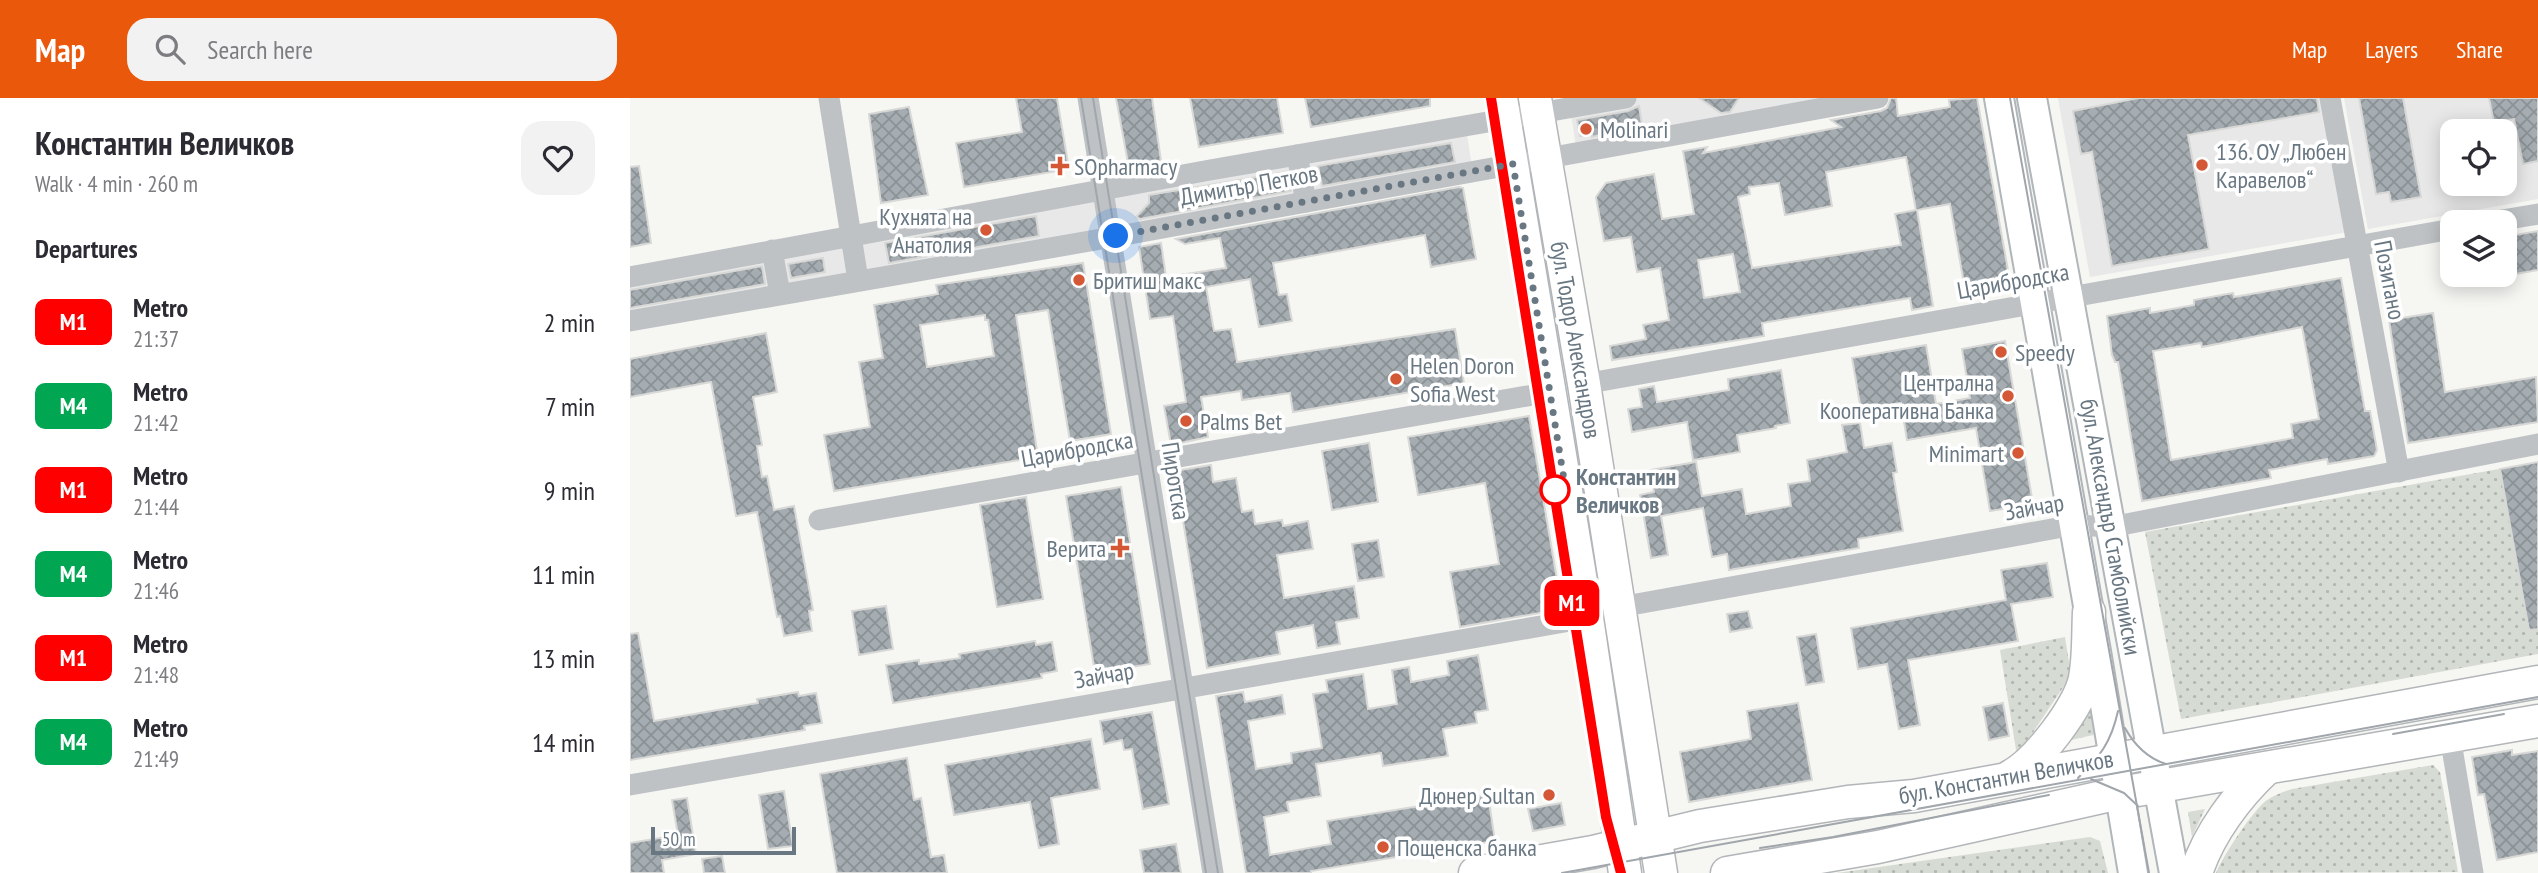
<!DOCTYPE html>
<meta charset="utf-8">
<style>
:root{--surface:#fff;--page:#f2f2f3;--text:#2b2b33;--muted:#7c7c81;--accent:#ea580c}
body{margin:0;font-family:"PT Sans Narrow",sans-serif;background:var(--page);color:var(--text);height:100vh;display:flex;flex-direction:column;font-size:26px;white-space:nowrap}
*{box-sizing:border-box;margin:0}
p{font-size:23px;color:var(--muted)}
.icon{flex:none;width:38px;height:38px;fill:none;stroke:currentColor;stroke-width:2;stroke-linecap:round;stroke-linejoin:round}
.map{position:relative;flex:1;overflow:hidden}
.side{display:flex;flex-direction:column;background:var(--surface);width:630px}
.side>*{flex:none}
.badge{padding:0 14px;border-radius:10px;font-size:24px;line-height:46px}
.tools{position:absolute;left:1810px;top:21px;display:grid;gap:14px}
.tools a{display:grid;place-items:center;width:77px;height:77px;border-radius:14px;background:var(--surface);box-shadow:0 4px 18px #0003;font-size:35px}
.scale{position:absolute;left:21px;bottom:18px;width:145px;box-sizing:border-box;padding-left:7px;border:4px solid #687782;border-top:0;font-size:19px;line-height:24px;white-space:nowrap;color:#687782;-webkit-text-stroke:5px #fff;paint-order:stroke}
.you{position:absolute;width:35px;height:35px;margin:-18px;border:5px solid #fff;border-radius:50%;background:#1a73e8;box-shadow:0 0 0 10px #1a73e833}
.map>.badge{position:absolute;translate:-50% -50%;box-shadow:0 0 0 4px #fff}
h2{padding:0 35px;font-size:26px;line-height:63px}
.round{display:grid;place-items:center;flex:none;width:74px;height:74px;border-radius:21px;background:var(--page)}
.head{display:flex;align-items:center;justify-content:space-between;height:119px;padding:0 35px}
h1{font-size:33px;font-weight:700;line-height:52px}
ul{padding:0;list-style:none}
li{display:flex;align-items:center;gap:21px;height:84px;padding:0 35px}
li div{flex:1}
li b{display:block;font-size:26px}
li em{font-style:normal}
li .badge{min-width:77px;font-weight:700;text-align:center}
header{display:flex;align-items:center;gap:42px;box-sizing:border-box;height:98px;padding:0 35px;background:var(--accent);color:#fff}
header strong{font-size:33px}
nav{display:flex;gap:38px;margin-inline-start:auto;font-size:24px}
.search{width:490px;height:63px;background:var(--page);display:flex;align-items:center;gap:18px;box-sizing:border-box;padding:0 24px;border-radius:21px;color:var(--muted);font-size:26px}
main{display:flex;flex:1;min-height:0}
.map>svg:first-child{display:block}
</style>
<header>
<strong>Map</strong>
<div class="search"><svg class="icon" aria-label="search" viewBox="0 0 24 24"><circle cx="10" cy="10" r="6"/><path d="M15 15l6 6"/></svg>Search here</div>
<nav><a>Map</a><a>Layers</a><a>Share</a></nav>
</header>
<main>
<section class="side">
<div class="head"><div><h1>Константин Величков</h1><p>Walk · 4 min · 260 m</p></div><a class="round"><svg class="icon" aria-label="heart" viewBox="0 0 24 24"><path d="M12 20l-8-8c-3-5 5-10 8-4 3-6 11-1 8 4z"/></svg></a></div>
<h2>Departures</h2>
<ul>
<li><span class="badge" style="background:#f00;color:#fff">M1</span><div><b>Metro</b><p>21:37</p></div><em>2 min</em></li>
<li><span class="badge" style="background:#00a651;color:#fff">M4</span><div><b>Metro</b><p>21:42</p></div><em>7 min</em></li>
<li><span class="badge" style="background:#f00;color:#fff">M1</span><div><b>Metro</b><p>21:44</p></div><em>9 min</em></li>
<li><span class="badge" style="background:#00a651;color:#fff">M4</span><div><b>Metro</b><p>21:46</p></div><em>11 min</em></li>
<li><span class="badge" style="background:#f00;color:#fff">M1</span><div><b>Metro</b><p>21:48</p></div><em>13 min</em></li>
<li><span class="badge" style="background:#00a651;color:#fff">M4</span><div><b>Metro</b><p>21:49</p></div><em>14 min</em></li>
</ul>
</section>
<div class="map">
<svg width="1908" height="775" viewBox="0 0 1908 775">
<defs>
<pattern id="grass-dots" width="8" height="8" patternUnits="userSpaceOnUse" patternTransform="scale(1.75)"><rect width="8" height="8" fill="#d6dbd3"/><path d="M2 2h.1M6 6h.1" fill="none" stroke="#b1b6b1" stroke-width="1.8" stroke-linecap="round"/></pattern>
<pattern id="building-cross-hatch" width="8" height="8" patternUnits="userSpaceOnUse" patternTransform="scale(1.75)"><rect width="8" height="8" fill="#a6adb2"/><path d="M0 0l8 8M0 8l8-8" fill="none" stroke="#8b9296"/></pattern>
</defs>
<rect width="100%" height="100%" fill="#f6f6f3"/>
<g fill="#e7e8e7" fill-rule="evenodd">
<path d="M996,0H1248L947,55L940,10Z"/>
<path d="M1428,0H1691L1718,134L1460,179Z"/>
<path d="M1714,0H1908V101L1738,131ZM1822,33H1874V86H1822Z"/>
<path d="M836,31L842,68L0,220V183Z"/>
</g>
<g fill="url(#grass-dots)">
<path d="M1908,364V556L1551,621L1515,434Z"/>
<path d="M1435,539L1440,571L1438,582L1387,658L1370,552Z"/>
<path d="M1459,595L1469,629L1463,637L1428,645Z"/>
<path d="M1803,667L1810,674L1828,774L1586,775C1592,759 1623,712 1637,702C1645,697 1653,694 1662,691Z"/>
<path d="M1575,711L1562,739L1558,714Z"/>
<path d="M1460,739L1470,743L1478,775H1207Z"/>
</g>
<g fill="url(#building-cross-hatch)" stroke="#d8d8d6" stroke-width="2" fill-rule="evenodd">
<path d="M386,0H427L439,71L334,89L326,45L392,34Z"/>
<path d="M486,0H522L531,63L499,70Z"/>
<path d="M560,0H647L653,35L569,49Z"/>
<path d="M675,0H800V8L681,29Z"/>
<path d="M1069,0H1109L1100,14L1091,15Z"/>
<path d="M1261,0H1266L1268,18L1320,9L1319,2L1347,0L1381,189L1336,197L1320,106L1287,112L1303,208L1282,212L1280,200L1132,225L1134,238L982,262L980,248L1016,241L1013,227L1039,222L1030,170L1007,174L1001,139L974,143L966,99L976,85L1024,76L1032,121L1064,116L1053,53L1077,49L1073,55L1211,29L1201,22L1251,13L1257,10ZM1276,59L1286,112L1265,116L1271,147L1122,170L1108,99L1120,96L1119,89L1149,85L1155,117L1202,108L1196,74ZM1103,156L1110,194L1074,200L1068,162Z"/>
<path d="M1508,0H1687L1689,14L1558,37L1579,151L1482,168L1462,54L1451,56L1443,13Z"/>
<path d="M1729,0H1773L1791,99L1761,104L1759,94L1746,96Z"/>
<path d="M1859,0H1908V63L1893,66L1884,21L1864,25Z"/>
<path d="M1009,8L1012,27L962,39V36L950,38L947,22L998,13Z"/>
<path d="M279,9L298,97L251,105L239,16Z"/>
<path d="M821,45L825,64L692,88L688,68Z"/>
<path d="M9,68L21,145L0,149V69Z"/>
<path d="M657,74L661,93L510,121L506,119L519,105V97Z"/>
<path d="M829,89L833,90L846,161L801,169L795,137L643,165L649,197L657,196L662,223L629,229L620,181L576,189L584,233L601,231L607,264L825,231L834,285L663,314L660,295L612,302L611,293L571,299L578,339L541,347L534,308L556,304L543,218L520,221L509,149L531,145L536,179L596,170L590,140L555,146L546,141Z"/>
<path d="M406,118L409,138L259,165L255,145Z"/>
<path d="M1908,133V172L1874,178V139Z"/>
<path d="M193,160L195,174L161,180L158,166Z"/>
<path d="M453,165L481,336L440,343L418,212L386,217L408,359L204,393L194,337L240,329L229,264L253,260L244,207L308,196L306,187ZM355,217V222H358L364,258L297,269L290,227Z"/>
<path d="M132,168L135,186L0,210V192Z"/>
<path d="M1711,180L1735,313H1740L1747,352L1744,358L1698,366L1697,361L1639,372L1641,380L1512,403L1488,264H1485L1482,257L1477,218L1520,210V215L1564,207V202L1603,195L1604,199ZM1672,229L1689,321L1661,326L1663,340L1541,362L1523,253L1571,245L1572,249Z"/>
<path d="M1803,215L1815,294L1906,279L1908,324L1778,345L1759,222Z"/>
<path d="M136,235L147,294L123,299L132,347L127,348L132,379L137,378L144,412L164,408L183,512L179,513L182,533L154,538L150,518L147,519L127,414L106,418L81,284L0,299V261Z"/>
<path d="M1375,243L1403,406L1360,413L1346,330L1277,342L1271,305L1231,312L1222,260L1296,247L1306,306L1340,300L1332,251Z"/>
<path d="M1151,272L1160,325L1145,328L1146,330L1107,337L1110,354L1063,362L1057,324L1002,334L998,311L1012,309L1009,291L1024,288L1027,304L1099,292L1098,281Z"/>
<path d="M899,318L932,511L830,529L820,474L869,466L855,385L788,397L778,339Z"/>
<path d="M1230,325L1234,350L1262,345L1267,374L1263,375L1273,433L1228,441L1229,450L1099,472L1097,456L1082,459L1073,410L1031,418L1038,457L1021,460L1010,397L1024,394L1020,372L1066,364L1072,398L1112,391L1116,416L1161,408L1158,386L1180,383L1177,362L1217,354L1212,327Z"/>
<path d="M739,345L748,404L702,412L692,353Z"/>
<path d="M1908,364V531L1899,532L1870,371Z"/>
<path d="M581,367L583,384L606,380L612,414L623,412L625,426L652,422L653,428L678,423L683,451L647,457L654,500L724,488L729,520L706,524L710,546L687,550L683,527L646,534L650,556L577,570L545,373Z"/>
<path d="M491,389L520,566L465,575L436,398Z"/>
<path d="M396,399L413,501L367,509L350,407Z"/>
<path d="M748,442L754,479L728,483L722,446Z"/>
<path d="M1417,465L1423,499L1381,506L1388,543L1278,562L1290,627L1269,631L1257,566L1228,571L1221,530L1376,502L1371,472Z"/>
<path d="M256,508L263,551L229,557L222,513Z"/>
<path d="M1118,513L1122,530L1100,534L1097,516Z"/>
<path d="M8,535L24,623L128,605L127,601L168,594L169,598L186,595L192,625L174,628L175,632L0,662V536Z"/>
<path d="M1186,536L1194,584L1176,587L1167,539Z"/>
<path d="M405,543L406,547L422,544L427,573L411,576L412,580L263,605L256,567L289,562V566L330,560L329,556Z"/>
<path d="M848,557L858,612L845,614L847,625L813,631L818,658L753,668L751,655L686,666L691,698L657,704L659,714L634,719L640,757L701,746L697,723L858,697L865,743L681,773V775H616L586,598L613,594L615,604L652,597L655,616L618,623L626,671L662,665L661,655L692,650L683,596L698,594L696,582L733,576L738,611L767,606L762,572L779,569L781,584L819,577L817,563Z"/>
<path d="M1168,605L1182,682L1059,704L1050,654L1121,641L1117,613Z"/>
<path d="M1373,605L1379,638L1359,642L1353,609Z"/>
<path d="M522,614L539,706L513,711L502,651L494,652L492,642L474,646L470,623Z"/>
<path d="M461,641L470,691L421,700L429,746L409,750L400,704L324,717L315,667Z"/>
<path d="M1882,652V657L1908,653V754L1867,762L1854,696L1848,697L1842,659Z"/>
<path d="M277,660L284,702L291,700L301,759L314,757L317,775H207L190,676Z"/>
<path d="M154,693L163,748L138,751L129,697Z"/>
<path d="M57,700L66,756L32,762L34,775H0V745L48,737L42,702Z"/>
<path d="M931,705L935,727L903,733L898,711Z"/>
<path d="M546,746L551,775H514L510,752Z"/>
<path d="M92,758L95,775H74L72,761Z"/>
</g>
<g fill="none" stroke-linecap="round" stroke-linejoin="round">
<defs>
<g id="secondary">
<path d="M1369,0L1467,559L1503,775"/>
<path d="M1402,0L1544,775"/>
</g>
<g id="primary">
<path d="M871,0L957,520L995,775"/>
<path d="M905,0L954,286L1031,775"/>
<path d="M1381,678C1407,664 1450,608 1455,580C1459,559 1458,535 1459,514"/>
<path d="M845,775L963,754L1070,728L1218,704L1284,698L1908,584"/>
<path d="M1097,775L1248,749L1490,695L1908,623"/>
<path d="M1566,775C1579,735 1607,698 1637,670"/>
</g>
</defs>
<use href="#secondary" stroke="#b0b6ba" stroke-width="32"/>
<use href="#primary" stroke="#b2b6b9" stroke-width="35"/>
<g stroke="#bec2c5" stroke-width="21">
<path d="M199,0L228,182"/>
<path d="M458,0L583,775"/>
<path d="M1700,0L1769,374"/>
<path d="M667,57L676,104"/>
<path d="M1860,124L1908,116"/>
<path d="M142,152L150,196"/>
<path d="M0,179L580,72L996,0"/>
<path d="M0,223L500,136L1248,0"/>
<path d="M954,286L1822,131"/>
<path d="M189,422L920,294"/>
<path d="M990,509L1444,427L1481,429L1908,346"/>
<path d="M1820,638L1843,775"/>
<path d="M0,687L957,520"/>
</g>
<use href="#secondary" stroke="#fff" stroke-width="28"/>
<use href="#primary" stroke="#fff" stroke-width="32"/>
<g stroke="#a0a6ab" stroke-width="2">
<path d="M451,0L576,775"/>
<path d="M463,0L588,775"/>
<path d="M1380,0L1519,775"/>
<path d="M1495,630C1505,648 1517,660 1536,666"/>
<path d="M1763,636L1874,616"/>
<path d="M1448,680C1470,658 1481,645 1488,613"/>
<path d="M1461,681L1494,695L1508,708"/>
<path d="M1130,750L1203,739L1419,697"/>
<path d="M932,775L1908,599"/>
</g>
</g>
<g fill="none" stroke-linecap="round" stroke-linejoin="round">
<defs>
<path id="line" d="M861,0L976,719L991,775"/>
</defs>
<use href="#line" stroke="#fff" stroke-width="16"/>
<use href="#line" stroke="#f00" stroke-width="10"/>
<path stroke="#687782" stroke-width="7" stroke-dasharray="0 12.6" d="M486,138L883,66L936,394L925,392"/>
</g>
<g fill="#d45836" stroke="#fff" stroke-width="2.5">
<circle cx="956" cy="31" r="7"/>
<circle cx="1572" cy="67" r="7"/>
<path d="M426.5 57.5h7v7h7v7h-7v7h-7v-7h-7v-7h7z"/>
<circle cx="356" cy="132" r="7"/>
<circle cx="449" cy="182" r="7"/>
<circle cx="1371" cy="254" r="7"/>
<circle cx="766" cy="281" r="7"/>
<circle cx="1378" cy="298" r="7"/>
<circle cx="556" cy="323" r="7"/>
<circle cx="1388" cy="355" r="7"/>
<path d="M486.5 439.5h7v7h7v7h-7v7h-7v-7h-7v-7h7z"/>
<circle cx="919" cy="697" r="7"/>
<circle cx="753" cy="749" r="7"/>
</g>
<circle fill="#fff" stroke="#f00" stroke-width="3.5" cx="925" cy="392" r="14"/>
<g text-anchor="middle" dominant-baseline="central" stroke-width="7" stroke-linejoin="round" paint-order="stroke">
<g font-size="24" fill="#687782" stroke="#fff" text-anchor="start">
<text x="970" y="31">Molinari</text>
<text x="1586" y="53">136. ОУ „Любен<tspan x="1586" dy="28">Каравелов“</tspan></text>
<text x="444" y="68">SOpharmacy</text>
<text x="342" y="118" text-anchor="end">Кухнята на<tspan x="342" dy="28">Анатолия</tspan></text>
<text x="463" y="182">Бритиш макс</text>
<text x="1385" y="254">Speedy</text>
<text x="780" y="267">Helen Doron<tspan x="780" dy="28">Sofia West</tspan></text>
<text x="1364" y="284" text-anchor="end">Централна<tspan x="1364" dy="28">Кооперативна Банка</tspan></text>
<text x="570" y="323">Palms Bet</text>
<text x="1374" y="355" text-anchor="end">Minimart</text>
<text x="476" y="450" text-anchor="end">Верита</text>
<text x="905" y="697" text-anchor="end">Дюнер Sultan</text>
<text x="767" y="749">Пощенска банка</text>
</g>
<g font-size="24" fill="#687782" stroke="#fff">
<text transform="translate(619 87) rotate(-10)">Димитър Петков</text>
<text transform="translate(1760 182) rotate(79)">Позитано</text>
<text transform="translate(1383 183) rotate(-10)">Царибродска</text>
<text transform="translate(946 242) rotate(80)">бул. Тодор Александров</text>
<text transform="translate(447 351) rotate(-10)">Царибродска</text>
<text transform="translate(546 383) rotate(81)">Пиротска</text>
<text transform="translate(1404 409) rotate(-10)">Зайчар</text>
<text transform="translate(1481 429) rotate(80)">бул. Александър Стамболийски</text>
<text transform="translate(474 577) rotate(-10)">Зайчар</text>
<text transform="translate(1376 679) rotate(-10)">бул. Константин Величков</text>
</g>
<g font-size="24" font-weight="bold" fill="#687782" stroke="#fff" text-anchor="start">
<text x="946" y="378">Константин<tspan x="946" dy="28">Величков</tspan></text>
</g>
</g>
</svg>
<div class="tools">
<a><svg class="icon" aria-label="locate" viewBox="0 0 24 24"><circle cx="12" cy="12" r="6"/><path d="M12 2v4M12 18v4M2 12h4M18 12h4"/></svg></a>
<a><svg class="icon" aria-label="layers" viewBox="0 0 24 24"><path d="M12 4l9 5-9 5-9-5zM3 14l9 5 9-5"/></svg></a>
</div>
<div class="scale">50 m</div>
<div class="you" style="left:486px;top:138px"></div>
<b class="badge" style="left:942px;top:505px;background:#f00;color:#fff">M1</b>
</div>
</main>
